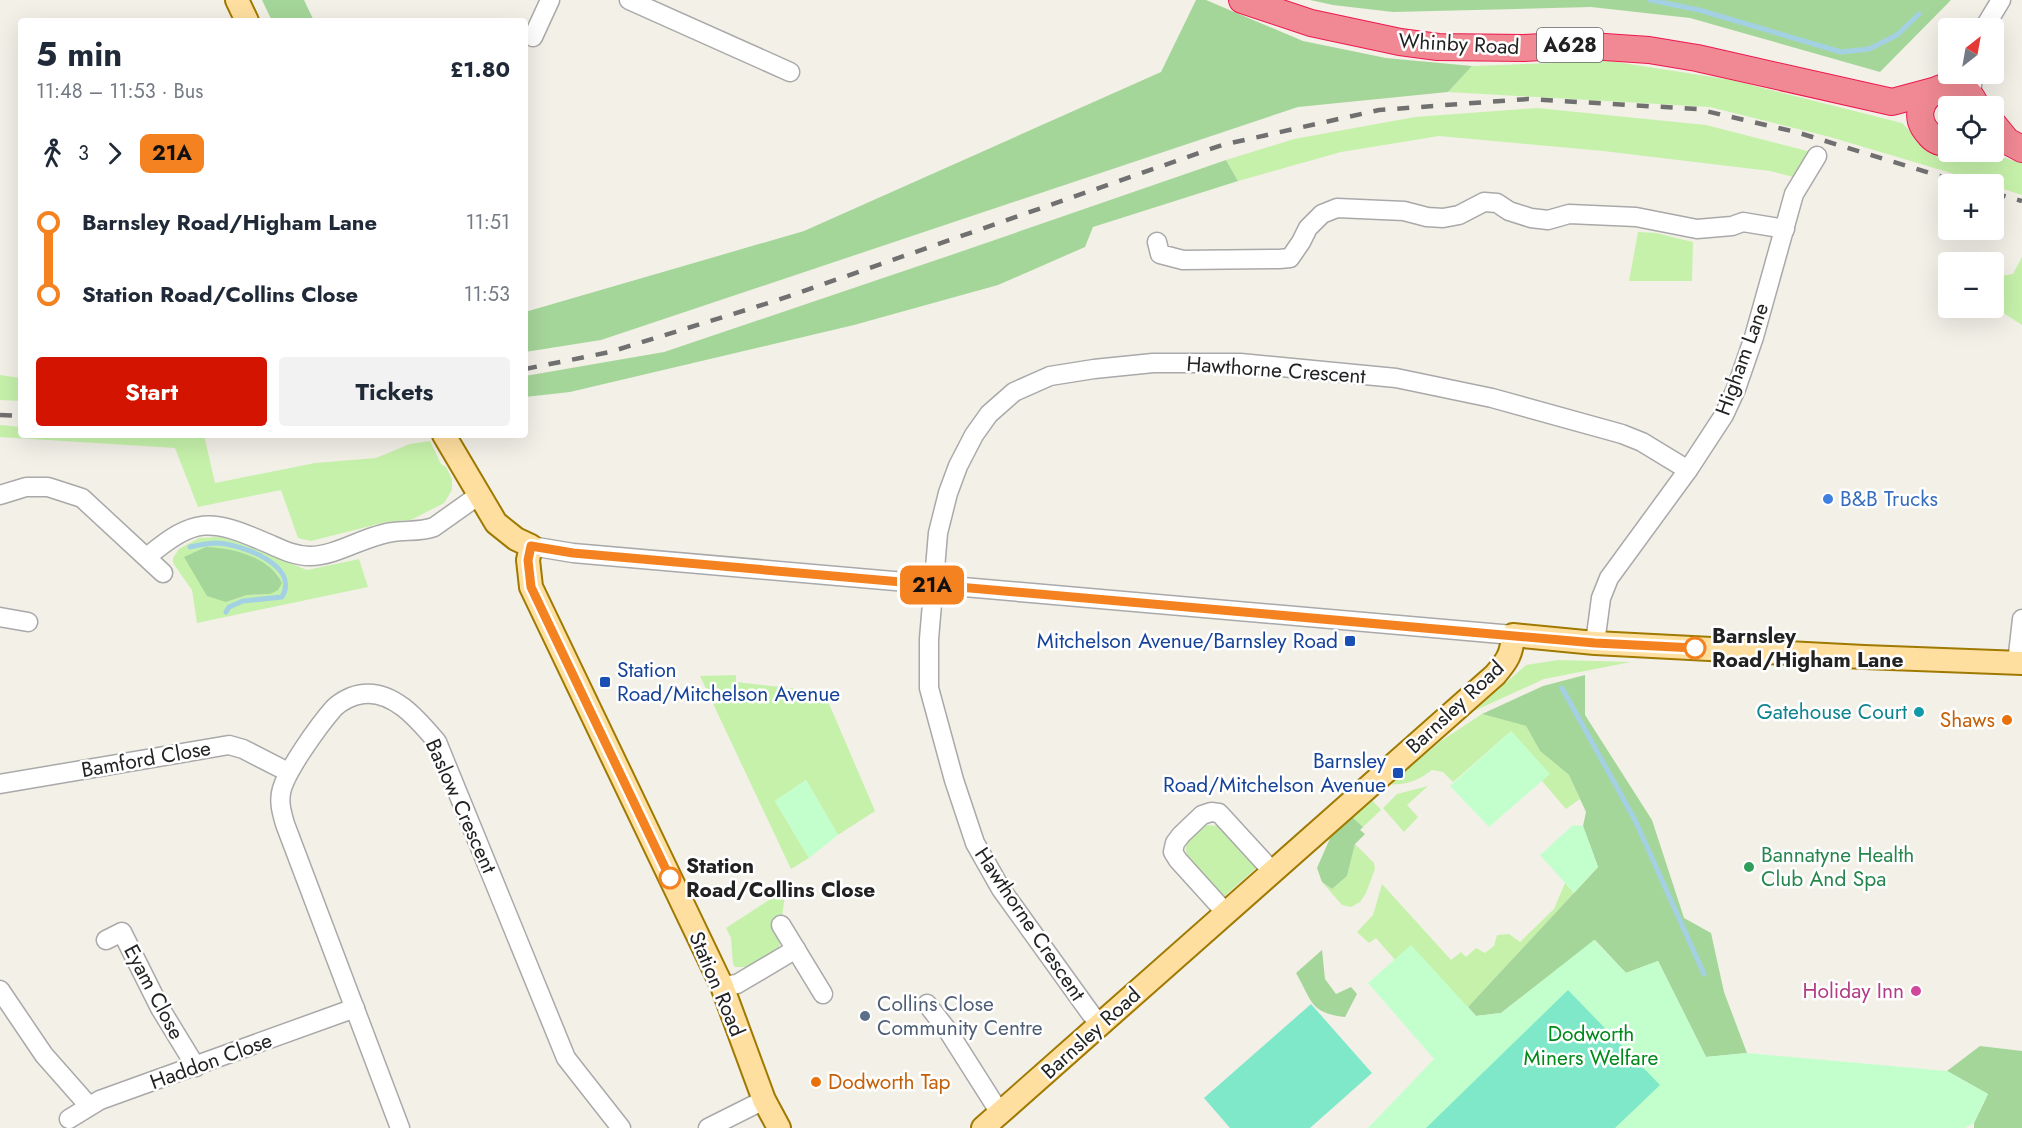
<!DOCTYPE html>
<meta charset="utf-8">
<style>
:root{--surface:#fff;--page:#f2f2f3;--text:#1f2937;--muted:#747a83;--accent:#d31400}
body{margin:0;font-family:Jost,sans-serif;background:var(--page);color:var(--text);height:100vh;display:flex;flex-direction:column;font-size:22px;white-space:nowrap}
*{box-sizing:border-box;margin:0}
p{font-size:20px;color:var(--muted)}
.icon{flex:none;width:33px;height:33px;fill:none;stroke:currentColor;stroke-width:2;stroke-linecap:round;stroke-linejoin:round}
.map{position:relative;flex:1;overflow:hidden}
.side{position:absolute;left:18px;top:18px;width:510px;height:420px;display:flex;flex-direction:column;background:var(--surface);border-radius:6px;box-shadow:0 6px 24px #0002}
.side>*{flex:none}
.badge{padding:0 12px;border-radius:9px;font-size:21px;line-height:39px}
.needle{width:39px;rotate:31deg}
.fabs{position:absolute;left:1938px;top:18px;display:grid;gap:12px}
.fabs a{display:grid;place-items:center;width:66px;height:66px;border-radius:6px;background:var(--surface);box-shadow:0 6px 24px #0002;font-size:30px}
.map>.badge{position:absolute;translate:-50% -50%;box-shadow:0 0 0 3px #fff}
.legs{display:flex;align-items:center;gap:9px;height:66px;padding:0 18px;font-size:20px}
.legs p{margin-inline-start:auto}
.summary{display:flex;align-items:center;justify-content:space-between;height:102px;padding:0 18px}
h1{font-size:33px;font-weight:700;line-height:45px}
.cta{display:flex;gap:12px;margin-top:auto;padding:12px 18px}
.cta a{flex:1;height:69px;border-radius:6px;background:var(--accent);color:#fff;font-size:24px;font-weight:700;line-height:69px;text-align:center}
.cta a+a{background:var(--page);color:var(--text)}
ul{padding:0 18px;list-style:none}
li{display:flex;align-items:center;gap:21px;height:72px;font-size:22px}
li i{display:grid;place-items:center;width:9px;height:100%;margin:0 8px;background:currentColor}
li i::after{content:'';width:15px;height:15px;margin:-8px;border:4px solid;border-radius:50%;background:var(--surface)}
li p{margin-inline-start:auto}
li:first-child i{background:linear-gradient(#0000 50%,currentColor 0)}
li:last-child i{background:linear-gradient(currentColor 50%,#0000 0)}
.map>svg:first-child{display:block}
</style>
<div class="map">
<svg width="2022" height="1128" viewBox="0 0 2022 1128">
<rect width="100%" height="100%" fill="#f3f0e8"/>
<g fill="#c6f1aa" fill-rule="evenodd">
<path d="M1610,61L1732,80L1902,123L1927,148L1958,160L1987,153L2022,163V195L1994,186V184H1988L1830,137L1710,107L1448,92L1472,66Z"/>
<path d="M1537,108L1706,125L1815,153L1797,178L1770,171L1603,151L1439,136L1341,152L1238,181L1226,160L1294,139L1415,117Z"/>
<path d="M1638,232L1656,233L1693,242L1692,281H1629Z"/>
<path d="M2022,257V325L1994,307V277L2013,274Z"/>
<path d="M0,375L21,378V401L0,400Z"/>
<path d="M0,425L21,427V435H204L215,483L315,463L376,458L410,444L430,441L441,464L446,467L452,479V490L444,503L411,520L386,522L311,541L298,538L281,490L198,507L175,448L0,437Z"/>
<path d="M219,537L232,540L307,570L359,559L368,587L197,623L192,590L173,563V558L179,549L199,538ZM226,549C248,556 271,561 282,583L269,594L247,595L226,602Z"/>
<path d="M1558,660L1631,662L1544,679L1474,711L1526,665Z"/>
<path d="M736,675V682L824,692L875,811L838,835L806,780L775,801L809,858L791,869L700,676Z"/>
<path d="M1482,714L1526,726L1540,751L1569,775L1580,799L1566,809L1542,781L1549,774L1511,731L1453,782L1443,772L1432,770C1419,780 1405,786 1389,784L1441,741Z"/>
<path d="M1428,786L1407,805L1418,817L1404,832L1383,808L1397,794Z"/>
<path d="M1371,799L1381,810L1363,827L1352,817Z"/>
<path d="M1205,825L1218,826L1253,864L1258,863V864L1255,869L1221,899L1216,897L1220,892L1187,855C1183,840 1194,834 1205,825Z"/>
<path d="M1355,844L1374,863L1375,869L1366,893L1360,902L1351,907L1342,905L1322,882L1332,889L1347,876Z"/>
<path d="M1565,883L1574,893L1468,1007L1395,960L1376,938L1369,943L1357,932L1373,915L1382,884L1451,960L1461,952L1466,957L1476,948L1485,953L1494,946L1497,935L1509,934L1520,942L1554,909Z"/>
<path d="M786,889L782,916L771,924L781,940L779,949L749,967H735L733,964L731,938L726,928Z"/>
</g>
<g fill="#a5d699">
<path d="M262,0H304L314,21H272Z"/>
<path d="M1196,0H1206L1303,41L1386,58L1472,66L1448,92L1298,107L601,340L525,352V312L804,231L1161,72Z"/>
<path d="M1310,0H1951L1880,72L1690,18L1591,7L1393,12L1333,5Z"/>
<path d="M1226,160L1238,181L1093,227L1085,247L998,285L854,325L570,392L525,397V376L664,352L954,254Z"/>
<path d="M206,547C233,548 270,557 282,583L278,590L270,594L247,595L226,602L207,596L184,557Z"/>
<path d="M1585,675V715L1652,820L1684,918L1711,933L1724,992L1747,1053L1706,1057L1658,961L1626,973L1595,940L1501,1013L1476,1016L1468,1007L1598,867L1583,826L1586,812L1569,775L1540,751L1526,726L1482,714L1543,686Z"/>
<path d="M1352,817L1363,827L1360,830L1365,834L1355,844L1347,876L1332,889L1322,882L1317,868L1331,836Z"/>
<path d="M1322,950L1325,979L1336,994L1351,987L1357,994L1345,1017C1309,1013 1312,1000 1296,973Z"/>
<path d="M1980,1046L2022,1051V1128H1974V1123L1988,1094L1947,1071Z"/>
</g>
<g fill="#c3ffcd">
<path d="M1511,731L1550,774L1489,827L1450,786Z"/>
<path d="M806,780L838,835L809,858L775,801Z"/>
<path d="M1573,825L1583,826L1598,867L1574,893L1540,855Z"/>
<path d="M1594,940L1626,973L1658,961L1706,1057L1747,1053L1947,1071L1988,1094L1974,1123L1965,1128H1368L1434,1059L1368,983L1411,945L1476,1016L1501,1013Z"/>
</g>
<g fill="#7fe8c9">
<path d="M1568,990L1660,1085L1615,1128H1426Z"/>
<path d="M1311,1004L1372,1073L1310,1128H1230L1204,1098Z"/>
</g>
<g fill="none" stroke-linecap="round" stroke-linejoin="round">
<g stroke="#a4d0e4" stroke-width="5">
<path d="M1650,0L1699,10L1841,52L1869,49L1897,35L1919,14"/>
<path d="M190,547C199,545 208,543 217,543C240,544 301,565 282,597L243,601L229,607L226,612"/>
<path d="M1562,688L1635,820L1704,974"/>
</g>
<defs>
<g id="minor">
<path d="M629,0L790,72"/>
<path d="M1984,28L2001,0"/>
<path d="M533,37L550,0"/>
<path d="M1971,96L1973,74"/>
<path d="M1157,242L1160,254L1183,260L1279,259L1290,258L1301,242L1308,228L1322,214L1337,208L1404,211L1427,217L1443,218L1459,215L1484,202L1497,203L1509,211L1531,218L1548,220L1569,214L1636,217L1697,229L1732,226L1743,222L1785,229"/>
<path d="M0,495L26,487H48L82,498L163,573"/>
<path d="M531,546L573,553L1513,635"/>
<path d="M147,557C195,517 210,518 267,543C281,549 294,556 310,556C337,556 366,535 393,532C407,530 420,532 434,527L479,495"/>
<path d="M0,617L28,622"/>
<path d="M1595,643L1601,598L1609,578L1688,470L1724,415L1736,389L1754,337L1794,194L1817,156"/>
<path d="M2017,663L2022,619"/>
<path d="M0,784L229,745L243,749L288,772"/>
<path d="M1226,913L1178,860L1173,852L1175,843L1181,835L1202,815L1211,812L1219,813L1273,872"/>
<path d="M781,925L823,994"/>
<path d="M106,940L122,932L160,1008L196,1067"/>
<path d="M722,986L737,984L796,949"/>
<path d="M0,990L44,1055L89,1106"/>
<path d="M927,1004L948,1031L1000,1113"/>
<path d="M1101,1024L1091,1014L1001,889L975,843L954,780L929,688V639L938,533L948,493L958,466L974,435L989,414L1014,392L1050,376L1094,369L1153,363H1240L1396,378L1492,398L1622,434L1642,442L1688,470"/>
<path d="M69,1119L100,1100L355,1008"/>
<path d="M400,1128L285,824C282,813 279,804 281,793C284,773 320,724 334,708C341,701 353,695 363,694C394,690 419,721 437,742L566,1058L621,1128"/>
<path d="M708,1128L764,1100"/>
</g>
<g id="major">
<path d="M237,0L247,21"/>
<path d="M444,435L496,523L516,539L531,546L528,560L531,587L722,986L764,1100L779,1128"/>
<path d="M983,1128L1495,675C1507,661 1512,654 1513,635L1595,643L1864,657L2022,663"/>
</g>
<g id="highway">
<path d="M1242,0L1311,23L1400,42L1438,47L1524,48L1575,45L1649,50L1697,58L1892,102L1933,91"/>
<path d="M1994,125L2007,141L2022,149"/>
<path d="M1948,143C1940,143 1933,140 1928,133C1899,101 1959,62 1976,106"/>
</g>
</defs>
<use href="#minor" stroke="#a9a9a9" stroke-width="21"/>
<use href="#major" stroke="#9f7900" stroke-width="26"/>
<use href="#highway" stroke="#ed184e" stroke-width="28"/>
<use href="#minor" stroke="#fff" stroke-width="18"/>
<use href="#major" stroke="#ffdfa0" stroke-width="22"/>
<use href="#highway" stroke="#f08993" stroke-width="26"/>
<g stroke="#707070" stroke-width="4.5" stroke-dasharray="12 12" stroke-linecap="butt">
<path d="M1994,193L2022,201"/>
<path d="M525,369L610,352L775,301L1222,145L1379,110L1528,99L1697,109L1796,132L1966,184"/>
<path d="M0,415L21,416"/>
</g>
</g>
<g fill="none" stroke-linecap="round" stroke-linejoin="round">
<defs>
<path id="line-1" d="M670,878L531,587L528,560L531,546L573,553L1595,643L1695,648"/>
</defs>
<use href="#line-1" stroke="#fff" stroke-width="14"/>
<use href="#line-1" stroke="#f58220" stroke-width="9"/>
</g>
<circle fill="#3f7fe0" stroke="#fff" stroke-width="2" cx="1828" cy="499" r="6"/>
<g fill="#1a4fb4" stroke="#fff" stroke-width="2">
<rect x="1344" y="635" width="12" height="12" rx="3"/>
<rect x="599" y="676" width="12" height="12" rx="3"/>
<rect x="1392" y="767" width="12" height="12" rx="3"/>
</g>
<g fill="#fff" stroke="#f58220" stroke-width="3">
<circle cx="1695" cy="648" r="10"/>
<circle cx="670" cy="878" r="10"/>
</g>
<circle fill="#0f9aa8" stroke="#fff" stroke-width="2" cx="1919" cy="712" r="6"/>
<g fill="#e8710a" stroke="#fff" stroke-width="2">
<circle cx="2007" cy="720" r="6"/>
<circle cx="816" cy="1082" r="6"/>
</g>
<circle fill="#2e9e5b" stroke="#fff" stroke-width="2" cx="1749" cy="867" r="6"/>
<circle fill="#d1479c" stroke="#fff" stroke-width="2" cx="1916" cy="991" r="6"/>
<circle fill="#5c6f8a" stroke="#fff" stroke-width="2" cx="865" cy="1016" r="6"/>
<g text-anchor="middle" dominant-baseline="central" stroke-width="5" stroke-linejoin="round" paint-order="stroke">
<rect fill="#fff" stroke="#646464" stroke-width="1.5" x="1537" y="28" width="66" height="34" rx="4.5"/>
<g font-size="20" font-weight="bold" fill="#222">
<text x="1570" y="45">A628</text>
</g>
<g font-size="21" fill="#222" stroke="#fff">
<text transform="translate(1459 44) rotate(3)">Whinby Road</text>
<text transform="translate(1742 359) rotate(-70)">Higham Lane</text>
<text transform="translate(1276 370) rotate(4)">Hawthorne Crescent</text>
<text transform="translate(1455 707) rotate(-43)">Barnsley Road</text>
<text transform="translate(146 759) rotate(-10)">Bamford Close</text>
<text transform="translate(461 806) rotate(66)">Baslow Crescent</text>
<text transform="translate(1030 924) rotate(56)">Hawthorne Crescent</text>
<text transform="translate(717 984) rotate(67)">Station Road</text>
<text transform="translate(154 992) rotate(62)">Eyam Close</text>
<text transform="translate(1091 1033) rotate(-42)">Barnsley Road</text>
<text transform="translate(211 1061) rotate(-20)">Haddon Close</text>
</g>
<g font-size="21" fill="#366cbe" stroke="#fff" text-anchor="start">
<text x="1840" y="499">B&amp;B Trucks</text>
</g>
<g font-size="21" font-weight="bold" fill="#222" stroke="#fff" text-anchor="start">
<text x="1712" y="636">Barnsley<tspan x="1712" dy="24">Road/Higham Lane</tspan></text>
<text x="686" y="866">Station<tspan x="686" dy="24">Road/Collins Close</tspan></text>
</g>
<g font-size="21" fill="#164399" stroke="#fff" text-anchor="end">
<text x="1338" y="641">Mitchelson Avenue/Barnsley Road</text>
<text x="617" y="670" text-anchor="start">Station<tspan x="617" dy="24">Road/Mitchelson Avenue</tspan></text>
<text x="1386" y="761">Barnsley<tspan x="1386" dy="24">Road/Mitchelson Avenue</tspan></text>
</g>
<g font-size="21" fill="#0d838f" stroke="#fff" text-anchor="end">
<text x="1907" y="712">Gatehouse Court</text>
</g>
<g font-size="21" fill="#c56008" stroke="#fff" text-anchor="end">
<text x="1995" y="720">Shaws</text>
<text x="828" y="1082" text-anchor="start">Dodworth Tap</text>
</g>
<g font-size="21" fill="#27864d" stroke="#fff" text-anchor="start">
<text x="1761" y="855">Bannatyne Health<tspan x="1761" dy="24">Club And Spa</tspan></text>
</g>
<g font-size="21" fill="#b23c85" stroke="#fff" text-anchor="end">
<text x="1904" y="991">Holiday Inn</text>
</g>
<g font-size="21" fill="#4e5e75" stroke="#fff" text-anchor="start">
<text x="877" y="1004">Collins Close<tspan x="877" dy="24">Community Centre</tspan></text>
</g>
<g font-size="21" fill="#018919" stroke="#fff">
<text x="1591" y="1034">Dodworth<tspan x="1591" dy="24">Miners Welfare</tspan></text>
</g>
</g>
</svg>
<div class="fabs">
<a><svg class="needle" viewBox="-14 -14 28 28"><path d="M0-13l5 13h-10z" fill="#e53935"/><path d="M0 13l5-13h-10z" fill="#747a83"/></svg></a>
<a><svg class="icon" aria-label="locate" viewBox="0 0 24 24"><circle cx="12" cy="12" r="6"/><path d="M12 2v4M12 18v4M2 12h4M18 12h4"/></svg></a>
<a>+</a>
<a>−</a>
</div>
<b class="badge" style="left:932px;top:585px;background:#f58220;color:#111">21A</b>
<section class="side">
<div class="summary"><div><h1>5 min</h1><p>11:48 – 11:53 · Bus</p></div><b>£1.80</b></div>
<div class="legs"><svg class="icon" aria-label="walk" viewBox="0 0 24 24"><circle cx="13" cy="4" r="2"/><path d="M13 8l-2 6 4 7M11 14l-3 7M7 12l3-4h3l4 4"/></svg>3<svg class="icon" aria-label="forward" viewBox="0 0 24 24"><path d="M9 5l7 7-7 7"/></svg><b class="badge" style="background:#f58220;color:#111">21A</b></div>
<ul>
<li><i style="color:#f58220"></i><b>Barnsley Road/Higham Lane</b><p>11:51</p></li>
<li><i style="color:#f58220"></i><b>Station Road/Collins Close</b><p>11:53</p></li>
</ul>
<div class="cta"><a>Start</a><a>Tickets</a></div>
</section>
</div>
